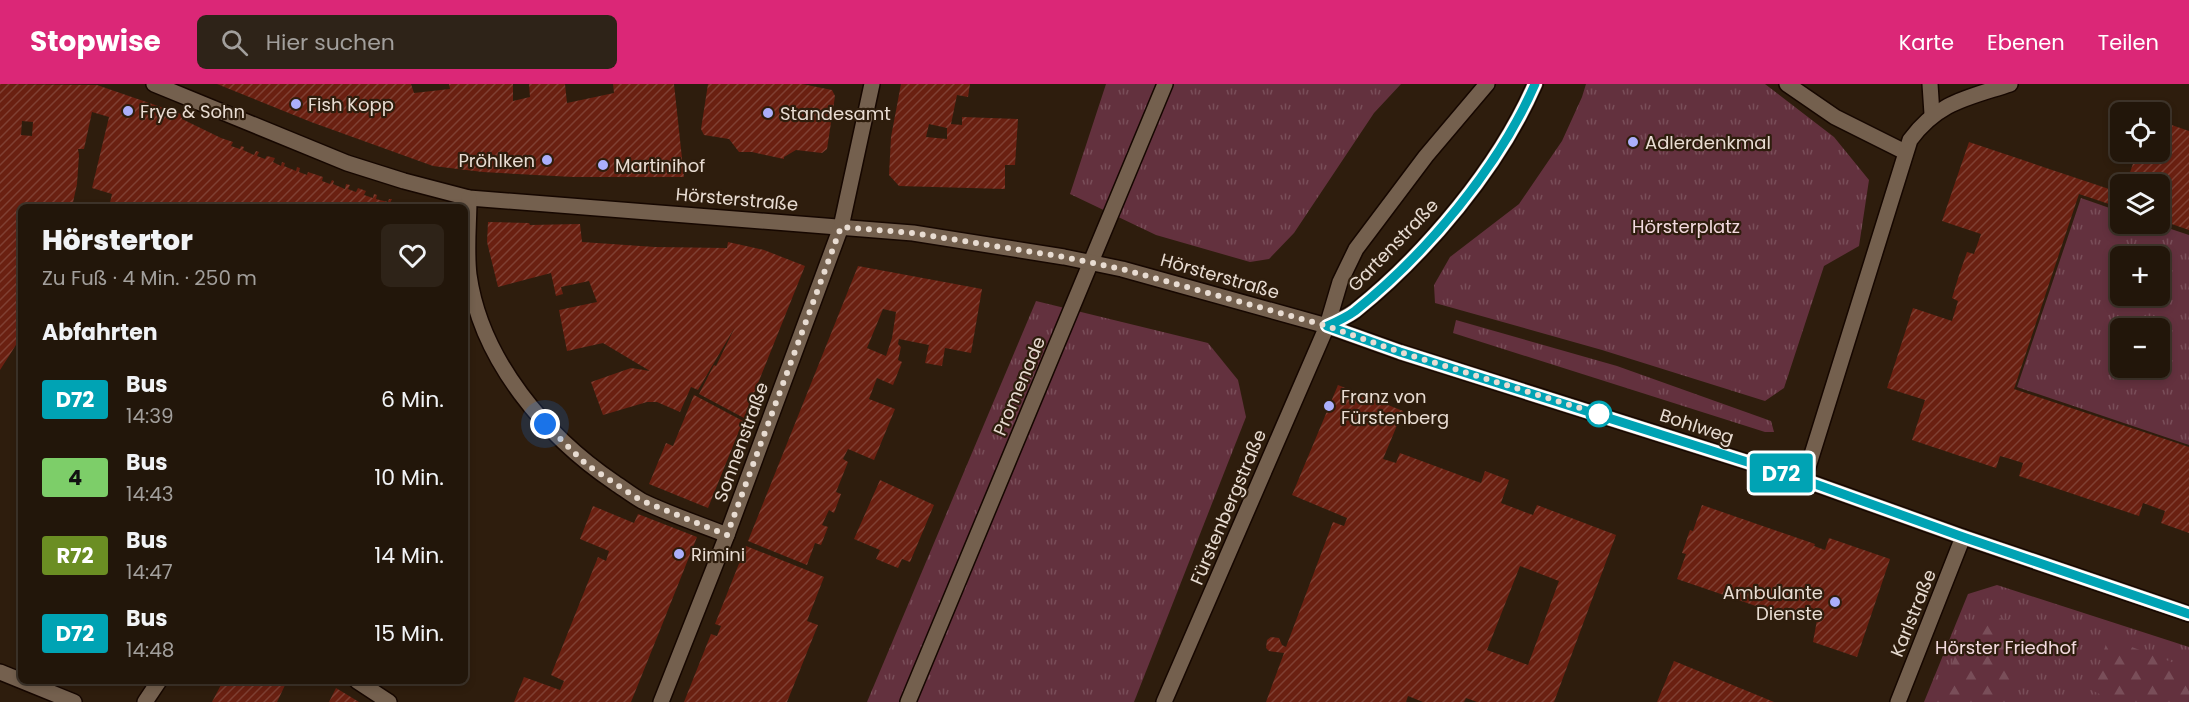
<!DOCTYPE html>
<html lang="de">
<meta charset="utf-8">
<style>
:root{--surface:#22160a;--page:#2e2318;--text:#f1f3f6;--muted:#a29f9c;--line:#3f352b;--accent:#db2777}
body{margin:0;font-family:Poppins,sans-serif;background:var(--page);color:var(--text);height:100vh;display:flex;flex-direction:column;font-size:22px;white-space:nowrap}
*{box-sizing:border-box;margin:0}
p{font-size:20px;color:var(--muted)}
.icon{flex:none;width:33px;height:33px;fill:none;stroke:currentColor;stroke-width:2;stroke-linecap:round;stroke-linejoin:round}
.map{position:relative;flex:1;overflow:hidden}
.panel{position:absolute;left:18px;top:120px;width:450px;height:480px;display:flex;flex-direction:column;background:var(--surface);border-radius:9px;box-shadow:0 3px 9px #0003,0 0 0 2px var(--line)}
.panel>*{flex:none}
.badge{padding:0 12px;border-radius:4px;font-size:21px;line-height:39px}
.fabs{position:absolute;left:2110px;top:18px;display:grid;gap:12px}
.fabs a{display:grid;place-items:center;width:60px;height:60px;border-radius:9px;background:var(--surface);box-shadow:0 3px 9px #0003,0 0 0 2px var(--line);font-size:30px}
.you{position:absolute;width:30px;height:30px;margin:-15px;border:4px solid #fff;border-radius:50%;background:#1a73e8;box-shadow:0 0 0 9px #1a73e833}
.map>.badge{position:absolute;translate:-50% -50%;box-shadow:0 0 0 3px #fff}
h2{padding:0 24px;font-size:22px;line-height:54px}
.round{display:grid;place-items:center;flex:none;width:63px;height:63px;border-radius:9px;background:var(--page)}
.summary{display:flex;align-items:center;justify-content:space-between;height:102px;padding:0 24px}
h1{font-size:28px;font-weight:800;line-height:45px}
ul{padding:0;list-style:none}
li{display:flex;align-items:center;gap:18px;height:78px;padding:0 24px}
li div{flex:1}
li b{display:block;font-size:22px}
li em{font-style:normal}
li .badge{min-width:66px;font-weight:700;text-align:center}
header{display:flex;align-items:center;gap:36px;box-sizing:border-box;height:84px;padding:0 30px;background:var(--accent);color:#fff}
header strong{font-size:28px}
nav{display:flex;gap:33px;margin-inline-start:auto;font-size:21px}
.search{width:420px;height:54px;background:var(--page);display:flex;align-items:center;gap:15px;box-sizing:border-box;padding:0 21px;border-radius:9px;color:var(--muted);font-size:22px}
.map>svg:first-child{display:block}
</style>
<header>
<strong>Stopwise</strong>
<div class="search"><svg class="icon" aria-label="search" viewBox="0 0 24 24"><circle cx="10" cy="10" r="6"/><path d="M15 15l6 6"/></svg>Hier suchen</div>
<nav><a>Karte</a><a>Ebenen</a><a>Teilen</a></nav>
</header>
<div class="map">
<svg width="2189" height="618" viewBox="0 0 2189 618">
<defs>
<pattern id="grass-tufts" width="24" height="20" patternUnits="userSpaceOnUse" patternTransform="scale(1.5)"><rect width="24" height="20" fill="#63313e"/><path d="M3 7l-1-3M5 7V3M7 7l1-3M15 17l-1-3M17 17v-4M19 17l1-3" fill="none" stroke="#794e59"/></pattern>
<pattern id="forest-firs" width="22" height="20" patternUnits="userSpaceOnUse" patternTransform="scale(1.5)"><rect width="22" height="20" fill="#63313e"/><path d="M5 1l3.5 6h-7zM16 11l3.5 6h-7z" fill="#794e59"/></pattern>
<pattern id="building-hatch" width="6" height="6" patternUnits="userSpaceOnUse" patternTransform="scale(1.5)"><rect width="6" height="6" fill="#6a2011"/><path d="M-1 1l2-2M0 6l6-6M5 7l2-2" fill="none" stroke="#7f4033"/></pattern>
</defs>
<rect width="100%" height="100%" fill="#2e1d0d"/>
<g fill="url(#grass-tufts)" fill-rule="evenodd">
<path d="M1106,0H1401L1374,29L1294,149L1269,175L1250,178L1156,151L1070,110Z"/>
<path d="M1586,0H1765L1834,53L1869,96L1859,162L1824,182L1784,304L1765,317L1602,266L1435,219L1434,201L1450,173L1519,120L1562,57L1582,13Z"/>
<path d="M2081,114L2121,128V140H2156L2189,151V361L2017,303ZM2121,172H2160V212H2121ZM2160,244V284H2121V244Z"/>
<path d="M1036,217L1208,259L1238,296L1246,333L1134,618H867Z"/>
<path d="M1456,236L1617,282L1771,337L1774,348H1765L1453,249Z"/>
<path d="M1997,501L2189,563V618H1924L1968,510Z"/>
</g>
<g fill="url(#forest-firs)">
<path d="M1989,533L2013,536L2014,600L2011,618H1936L1959,563Z"/>
<path d="M2108,554L2174,579L2189,583V618H2117L2091,606Z"/>
</g>
<g fill="url(#building-hatch)" fill-rule="evenodd">
<path d="M0,0L97,1L184,31L182,35L221,54L233,58L231,62L240,65L241,62L244,63L243,66L254,71L256,67L259,68L257,72L265,75L267,72L275,74L273,78L281,82L282,78L285,79L284,82L296,87L297,83L300,84L299,88L307,91L308,88L323,93L322,97L330,100L332,96L334,97L333,100L345,105L346,100L350,101L348,105L356,108L358,104L366,107L364,111L373,114L374,110L377,111L376,115L388,118L389,115H392L390,119L399,122L400,118L409,123H109L112,110L92,104L109,33L92,28L84,65H78L79,71L77,100L72,123H21V253L0,286ZM22,37L33,38L32,52L21,51Z"/>
<path d="M217,0H411L414,9L450,5L449,0H513V17L530,13L529,0H565L567,19L614,9L613,0H674L684,93H573L483,88L433,82L311,38Z"/>
<path d="M708,0H802L832,6L835,12L827,65L822,69L796,66L784,73V75L752,68H739L729,55L704,51L701,45Z"/>
<path d="M901,0H970L968,13L957,11L951,40L962,41V33L1018,35L1015,81H1005V105L899,102L889,91L891,53ZM929,40L947,44V55L926,53Z"/>
<path d="M2160,37L2189,47V146L2160,136V100H2126L2137,68H2160Z"/>
<path d="M1969,58L2121,109V124L2079,110L2014,305L2189,363V449L2161,439L2165,427L2143,419L2139,432L2019,392L2023,379L2007,374L2000,372L1996,384L1912,356L1925,316L1887,304L1913,224L1952,237L1958,217L1952,214L1959,191L1967,168L1974,170L1981,150L1942,137Z"/>
<path d="M488,138L529,139L530,141L580,140L582,158L655,163L727,164L728,158L764,166L805,182L744,334L699,310L714,281L716,282L735,243L698,306L691,303L680,328L657,318H647L603,331L591,298L631,284L650,287L603,259L567,267L559,226L597,218L589,197L561,203L563,210L556,212L551,189L498,203L487,158Z"/>
<path d="M858,182L982,205L971,269L945,264L942,282L925,279L929,261L899,255L898,260L901,263L898,276L902,278L893,301L877,294L869,315L895,325L874,376L848,365L843,375L848,378L836,408L841,410L834,429L829,426L822,441L828,443L821,461L815,459L807,481L748,457ZM883,225L896,228L892,254L886,272L867,264Z"/>
<path d="M1338,301L1403,327L1383,375L1396,379L1400,369L1481,399L1485,387L1509,396L1501,419L1533,431L1537,421L1616,451L1554,618H1477L1466,614L1464,618H1423L1408,612L1406,618H1266L1284,569L1269,567L1266,564L1267,556L1271,553L1279,554L1282,561L1286,563L1333,438L1344,442L1347,434L1292,411ZM1520,482L1559,497L1528,581L1487,566Z"/>
<path d="M694,311L743,337L708,424L649,400L666,359L673,362Z"/>
<path d="M880,396L934,421L910,478L902,475L898,484L876,475L880,466L854,455Z"/>
<path d="M1702,421L1815,460L1814,462L1825,466L1829,454L1890,475L1857,573L1813,558L1817,536L1796,529L1794,535L1677,495L1686,470L1682,469L1690,446L1693,447Z"/>
<path d="M593,422L634,439L638,430L697,453L658,551L631,618H514L524,593L560,606L564,597L551,591L598,473L606,477L609,467L580,455Z"/>
<path d="M746,462L824,493L807,537L818,541L787,618H684L711,550L717,552L721,542L715,540Z"/>
<path d="M1674,577L1774,618H1657Z"/>
<path d="M223,597H287L277,618H212Z"/>
<path d="M336,604L359,618H329Z"/>
</g>
<g fill="none" stroke-linecap="round" stroke-linejoin="round">
<defs>
<g id="service">
<path d="M1787,0L1835,33L1905,68"/>
<path d="M908,618L1165,0"/>
</g>
<g id="minor">
<path d="M154,0L347,79L404,97L469,114L913,149L1064,173L1122,185L1327,242L1400,268L1804,396L1963,453L2189,530"/>
<path d="M1930,0L1932,30"/>
<path d="M469,114C469,139 466,166 469,191C481,277 547,353 615,399C624,405 633,412 642,417C669,430 699,440 727,451"/>
<path d="M1804,396L1910,56C1938,18 1967,14 2010,0"/>
<path d="M0,588L74,618"/>
<path d="M357,597L389,618"/>
<path d="M145,618L159,597"/>
<path d="M661,618L727,451L841,143L872,0"/>
<path d="M1898,618L1963,453"/>
</g>
<g id="tertiary">
<path d="M1327,242C1336,237 1347,233 1355,227C1426,170 1499,83 1535,0"/>
<path d="M1164,618L1327,242L1340,198L1356,165L1426,72L1487,0"/>
</g>
</defs>
<use href="#service" stroke="#160700" stroke-width="18"/>
<use href="#minor" stroke="#160700" stroke-width="18"/>
<use href="#tertiary" stroke="#160700" stroke-width="18"/>
<use href="#service" stroke="#74604e" stroke-width="15"/>
<use href="#minor" stroke="#74604e" stroke-width="15"/>
<use href="#tertiary" stroke="#74604e" stroke-width="15"/>
</g>
<g fill="none" stroke-linecap="round" stroke-linejoin="round">
<defs>
<path id="line" d="M1535,0C1499,83 1426,170 1355,227C1347,233 1336,238 1327,242L1400,268L1804,396L1963,453L2189,530"/>
</defs>
<use href="#line" stroke="#fff" stroke-width="14"/>
<use href="#line" stroke="#00a3b4" stroke-width="9"/>
<path stroke="#e8dcd2" stroke-width="6" stroke-dasharray="0 10.8" d="M545,340L587,381L640,416L727,451L841,143L913,149L1064,173L1122,185L1327,242L1400,268L1599,330"/>
</g>
<g fill="#abaffb" stroke="#2e1d0d" stroke-width="2">
<circle cx="296" cy="20" r="6"/>
<circle cx="128" cy="27" r="6"/>
<circle cx="768" cy="29" r="6"/>
<circle cx="1633" cy="58" r="6"/>
<circle cx="547" cy="76" r="6"/>
<circle cx="603" cy="81" r="6"/>
<circle cx="1329" cy="322" r="6"/>
<circle cx="679" cy="470" r="6"/>
<circle cx="1835" cy="518" r="6"/>
</g>
<circle fill="#fff" stroke="#00a3b4" stroke-width="3" cx="1599" cy="330" r="12"/>
<g text-anchor="middle" dominant-baseline="central" stroke-width="4.5" stroke-linejoin="round" paint-order="stroke">
<g font-size="18" fill="#e8dcd2" stroke="#2e1d0d" text-anchor="start">
<text x="308" y="20">Fish Kopp</text>
<text x="140" y="27">Frye &amp; Sohn</text>
<text x="780" y="29">Standesamt</text>
<text x="1645" y="58">Adlerdenkmal</text>
<text x="535" y="76" text-anchor="end">Pröhlken</text>
<text x="615" y="81">Martinihof</text>
<text x="1341" y="312">Franz von<tspan x="1341" dy="21">Fürstenberg</tspan></text>
<text x="691" y="470">Rimini</text>
<text x="1823" y="508" text-anchor="end">Ambulante<tspan x="1823" dy="21">Dienste</tspan></text>
</g>
<g font-size="18" fill="#e8dcd2" stroke="#2e1d0d">
<text transform="translate(737 115) rotate(5)">Hörsterstraße</text>
<text transform="translate(1393 161) rotate(-46)">Gartenstraße</text>
<text transform="translate(1220 192) rotate(16)">Hörsterstraße</text>
<text transform="translate(1019 302) rotate(-67)">Promenade</text>
<text transform="translate(1697 342) rotate(18)">Bohlweg</text>
<text transform="translate(741 358) rotate(-70)">Sonnenstraße</text>
<text transform="translate(1228 423) rotate(-67)">Fürstenbergstraße</text>
<text transform="translate(1913 529) rotate(-68)">Karlstraße</text>
</g>
<g font-size="18" fill="#f2d9de" stroke="#2e1d0d">
<text x="1686" y="142">Hörsterplatz</text>
<text x="2006" y="563">Hörster Friedhof</text>
</g>
</g>
</svg>
<div class="fabs">
<a><svg class="icon" aria-label="locate" viewBox="0 0 24 24"><circle cx="12" cy="12" r="6"/><path d="M12 2v4M12 18v4M2 12h4M18 12h4"/></svg></a>
<a><svg class="icon" aria-label="layers" viewBox="0 0 24 24"><path d="M12 4l9 5-9 5-9-5zM3 14l9 5 9-5"/></svg></a>
<a>+</a>
<a>−</a>
</div>
<div class="you" style="left:545px;top:340px"></div>
<b class="badge" style="left:1781px;top:389px;background:#00a3b4;color:#fff">D72</b>
<section class="panel">
<div class="summary"><div><h1>Hörstertor</h1><p>Zu Fuß · 4 Min. · 250 m</p></div><a class="round"><svg class="icon" aria-label="heart" viewBox="0 0 24 24"><path d="M12 20l-8-8c-3-5 5-10 8-4 3-6 11-1 8 4z"/></svg></a></div>
<h2>Abfahrten</h2>
<ul>
<li><span class="badge" style="background:#00a3b4;color:#fff">D72</span><div><b>Bus</b><p>14:39</p></div><em>6 Min.</em></li>
<li><span class="badge" style="background:#7dce69;color:#111">4</span><div><b>Bus</b><p>14:43</p></div><em>10 Min.</em></li>
<li><span class="badge" style="background:#6b8e23;color:#fff">R72</span><div><b>Bus</b><p>14:47</p></div><em>14 Min.</em></li>
<li><span class="badge" style="background:#00a3b4;color:#fff">D72</span><div><b>Bus</b><p>14:48</p></div><em>15 Min.</em></li>
</ul>
</section>
</div>
